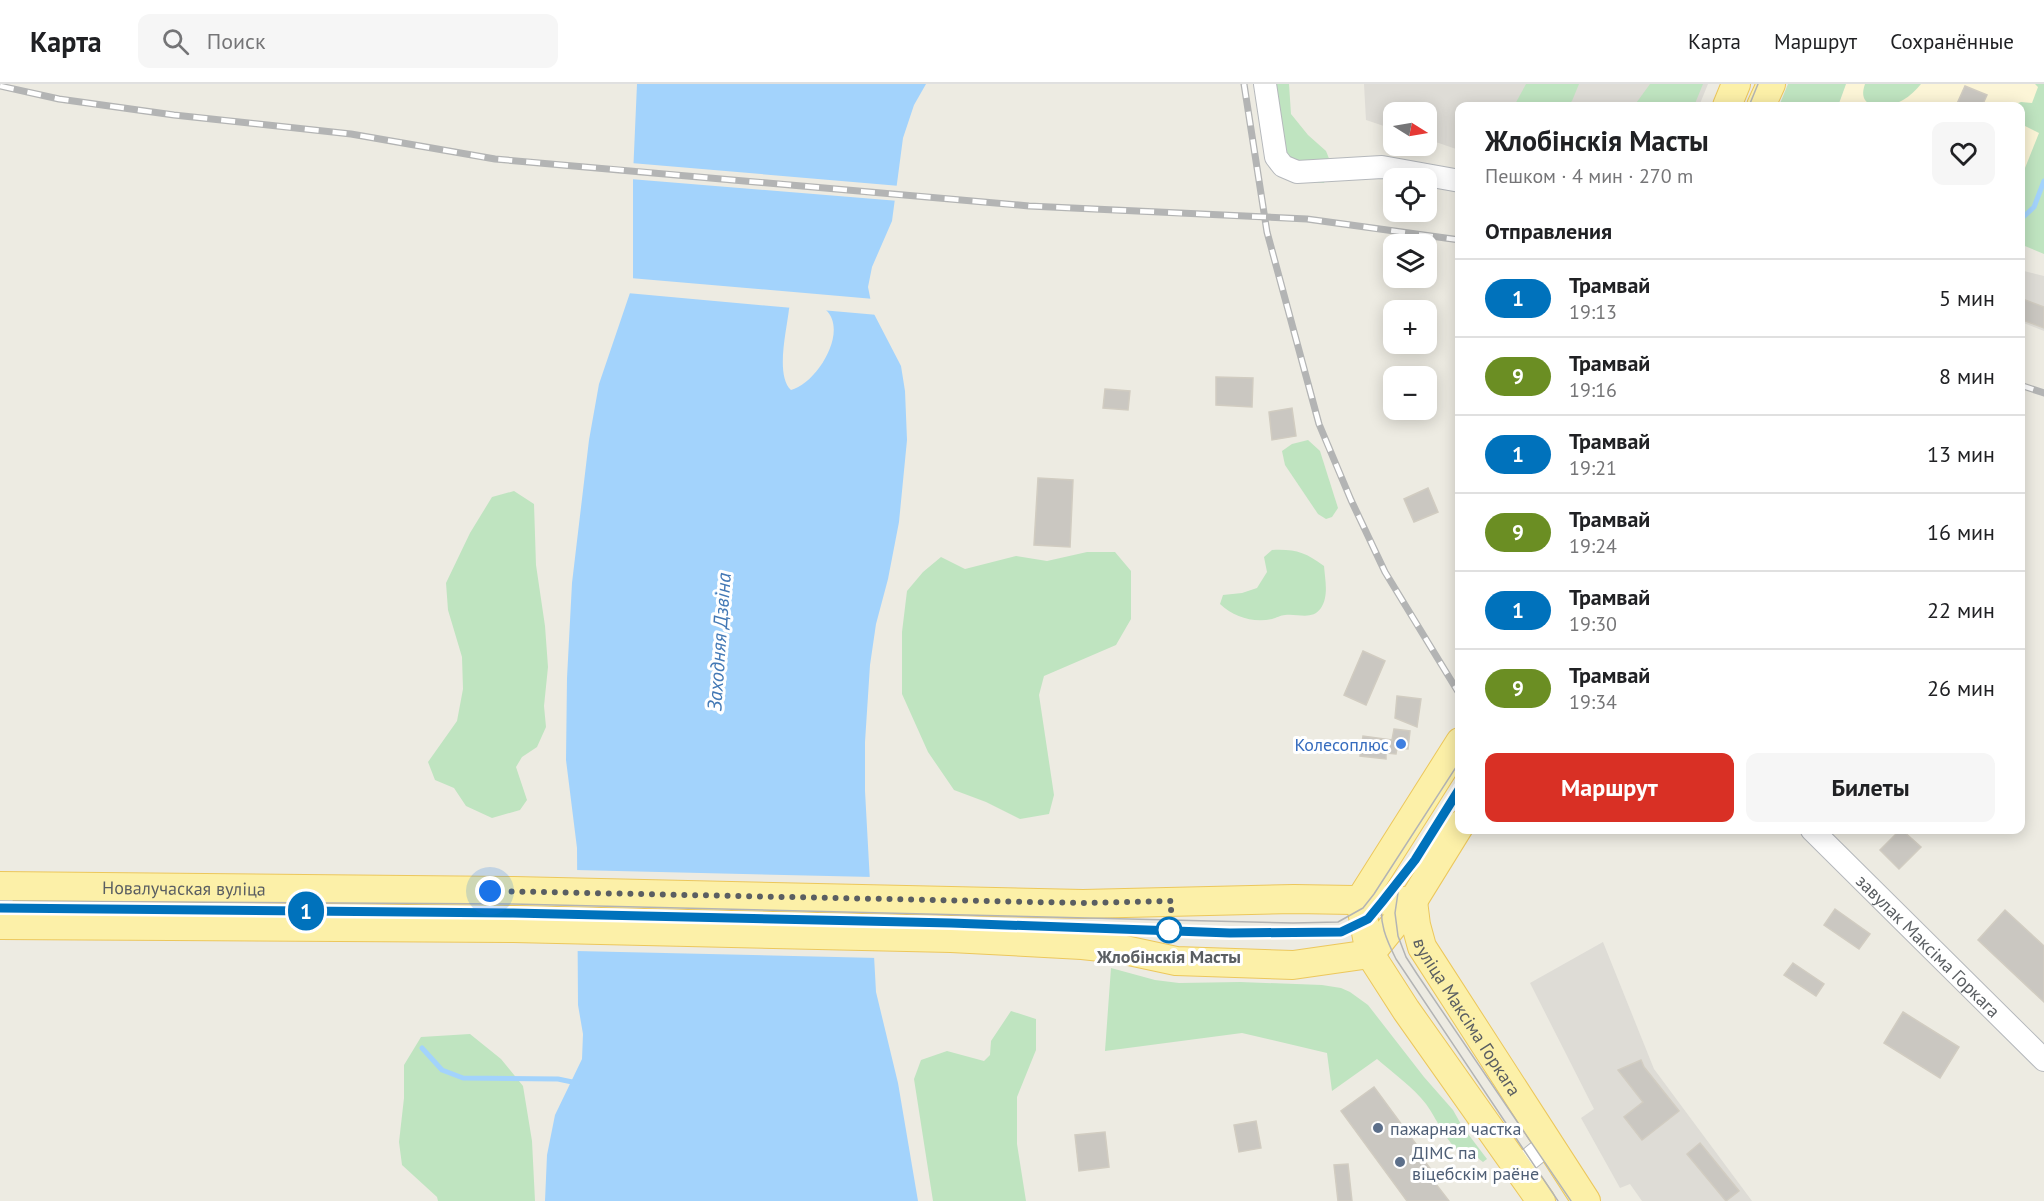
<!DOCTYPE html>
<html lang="ru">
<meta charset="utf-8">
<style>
:root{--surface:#fff;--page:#f6f6f6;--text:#202124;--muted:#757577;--line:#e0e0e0;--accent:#d93025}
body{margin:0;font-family:"PT Sans",sans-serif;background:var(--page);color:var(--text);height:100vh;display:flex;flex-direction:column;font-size:22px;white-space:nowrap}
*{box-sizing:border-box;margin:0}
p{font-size:20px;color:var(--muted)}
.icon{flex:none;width:33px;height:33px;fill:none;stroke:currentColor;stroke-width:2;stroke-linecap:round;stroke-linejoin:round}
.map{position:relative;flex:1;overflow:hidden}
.side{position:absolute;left:1455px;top:18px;width:570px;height:732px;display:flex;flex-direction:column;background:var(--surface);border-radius:12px;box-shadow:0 3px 15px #0003}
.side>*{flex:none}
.badge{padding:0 12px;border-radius:20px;font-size:21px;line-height:39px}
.needle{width:39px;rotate:101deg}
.buttons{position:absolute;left:1383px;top:18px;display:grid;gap:12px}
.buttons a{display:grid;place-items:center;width:54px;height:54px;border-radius:12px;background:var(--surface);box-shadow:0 3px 15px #0003;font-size:30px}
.you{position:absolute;width:30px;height:30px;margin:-15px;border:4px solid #fff;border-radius:50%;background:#1a73e8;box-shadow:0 0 0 9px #1a73e833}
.map>.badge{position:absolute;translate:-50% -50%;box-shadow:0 0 0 3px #fff}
h2{padding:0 30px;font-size:22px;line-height:54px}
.round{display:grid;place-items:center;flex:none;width:63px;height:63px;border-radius:12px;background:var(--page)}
.overview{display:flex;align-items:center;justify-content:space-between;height:102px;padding:0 30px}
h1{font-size:28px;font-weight:600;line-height:45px}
.action{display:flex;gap:12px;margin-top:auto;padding:12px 30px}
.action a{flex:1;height:69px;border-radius:12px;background:var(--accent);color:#fff;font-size:24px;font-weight:600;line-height:69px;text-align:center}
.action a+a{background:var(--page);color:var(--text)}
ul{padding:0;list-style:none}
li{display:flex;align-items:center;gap:18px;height:78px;padding:0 30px;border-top:2px solid var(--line)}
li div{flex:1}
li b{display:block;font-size:22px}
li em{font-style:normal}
li .badge{min-width:66px;font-weight:700;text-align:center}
header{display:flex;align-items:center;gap:36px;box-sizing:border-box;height:84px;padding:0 30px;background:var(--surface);border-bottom:2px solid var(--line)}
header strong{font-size:28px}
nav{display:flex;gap:33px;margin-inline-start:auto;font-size:21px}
.search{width:420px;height:54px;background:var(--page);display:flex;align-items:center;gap:15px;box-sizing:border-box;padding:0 21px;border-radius:12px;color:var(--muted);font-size:22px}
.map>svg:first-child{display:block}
</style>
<header>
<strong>Карта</strong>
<div class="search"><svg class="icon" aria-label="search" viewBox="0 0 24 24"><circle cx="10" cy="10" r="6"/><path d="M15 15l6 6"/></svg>Поиск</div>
<nav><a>Карта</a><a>Маршрут</a><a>Сохранённые</a></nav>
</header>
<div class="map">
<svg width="2044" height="1117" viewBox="0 0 2044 1117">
<rect width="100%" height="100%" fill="#edebe2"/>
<path fill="#fcf5d7" d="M1846,0H2044V71L2021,125L2020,22H1838Z"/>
<g fill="#dedcd6">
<path d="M1364,0H1708L1699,22H1460L1459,66L1427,55L1426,28H1394L1393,45L1366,36Z"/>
<path d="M2020,186L2044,192V247L2021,238Z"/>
<path d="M1603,858L1654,985L1752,1117H1642L1630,1100L1620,1104L1581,1034L1594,1025L1530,899Z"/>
</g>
<g fill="#bfe4c0">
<path d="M1275,0H1289L1291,30L1308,51L1326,67L1332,82L1324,99L1310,98L1293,81L1279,53Z"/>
<path d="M1526,0H1579L1572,17L1567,22H1514Z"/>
<path d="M1650,0H1703L1694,22H1634Z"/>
<path d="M1788,0H1846L1838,22H1779Z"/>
<path d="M1865,0H1921C1916,6 1910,12 1903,16C1888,25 1855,27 1865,0Z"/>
<path d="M2035,0H2044V170L2020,160L2021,94L2039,49L2021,40L2020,22H2010L2021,18L2032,19L2038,3Z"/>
<path d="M1308,356L1320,367L1338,424L1332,433L1326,435L1318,430L1285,381L1282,367L1292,360Z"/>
<path d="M514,407L534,420L536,481L545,542L548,583L544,622L546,643L537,663L522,673L516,683L527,716L520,726L492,734L466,722L454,704L435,696L428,678L457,637L463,605L462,573L448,526L446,499L470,449L492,413Z"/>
<path d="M1272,466C1295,465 1305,468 1324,482C1325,495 1329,512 1321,524C1312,537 1297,529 1285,531C1281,531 1276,534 1272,535C1253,539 1234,533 1220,520L1223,511L1242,509L1257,504L1267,488L1264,473Z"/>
<path d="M1087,468H1115L1131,487V535L1116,561L1044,592L1039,611L1054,711L1049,730L1020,735L986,718L954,706L928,668L902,610V548L907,507L923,488L941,473L965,485L1016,472L1047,477Z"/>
<path d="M1111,884L1155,896L1179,899L1240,898L1322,901L1341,904L1350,908L1368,921L1424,993L1453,1026L1462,1042L1487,1075L1483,1078L1470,1068L1469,1074C1448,1064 1439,1038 1426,1020C1413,1003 1393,989 1377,975L1332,1007L1327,969L1242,949L1105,967Z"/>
<path d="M1011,927L1036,935V966L1017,1013V1060L1026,1117H933L914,995L921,976L947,967L984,977L990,971L991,957Z"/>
<path d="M470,950L501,975L523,1002L532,1057L535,1117H438L437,1113L402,1081L399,1058L404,1014V981L421,953Z"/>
</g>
<path fill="#a3d3fc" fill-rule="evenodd" d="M637,0H926L914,21L903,54L892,137L872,183L868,203L873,228L901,282L905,307L907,356L899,438L888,495L876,540L870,581L865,658V707L876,908L898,999L918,1117H545L547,1071L555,1031L582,975L583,950L578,921L577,764L566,676L567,594L572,499L589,356L599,300L633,200V91ZM805,215C812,218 821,221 826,226C849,248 816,300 791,306C775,291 787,245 789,225L791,218Z"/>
<g fill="#edebe2">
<path d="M631,79L900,102L899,117L630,95Z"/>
<path d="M630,194L874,215L878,231L821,226L805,218L794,220L793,224L627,209Z"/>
<path d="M575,786L873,793L878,874L576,867Z"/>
</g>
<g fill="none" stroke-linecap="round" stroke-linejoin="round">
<g stroke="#a3d3fc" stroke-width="5">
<path d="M2020,136L2034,123L2044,97"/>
<path d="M422,964L442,986L463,994L558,995L577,999"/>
</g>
</g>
<g fill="#cac7c1" stroke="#d1ccc1" stroke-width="1.5">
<path d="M1965,2L1987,11L1982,22H1956Z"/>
<path d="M2020,214L2044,223V244L2020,235Z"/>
<path d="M1216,293L1253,294L1252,323L1216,321Z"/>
<path d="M1105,305L1130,307L1128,326L1103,324Z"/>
<path d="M1292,324L1296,352L1272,356L1269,328Z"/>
<path d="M1038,394L1073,396L1070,463L1034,461Z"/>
<path d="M1428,404L1438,428L1414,438L1404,415Z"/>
<path d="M1363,567L1385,577L1366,621L1344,611Z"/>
<path d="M1397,612L1421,615L1417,643L1395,634Z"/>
<path d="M1394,645L1410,647L1408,665L1397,664L1396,670L1386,669V675L1360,672L1363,652L1392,656Z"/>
<path d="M1900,746H1902L1921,763L1899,785L1880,766Z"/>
<path d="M1835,825L1870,850L1859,865L1824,841Z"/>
<path d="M2005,826L2044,862V918L1978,856Z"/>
<path d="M1793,879L1824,900L1816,912L1784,891Z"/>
<path d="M1903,928L1959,963L1940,994L1884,959Z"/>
<path d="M1641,976L1644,983L1679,1027L1642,1056L1624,1033L1643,1018L1618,986Z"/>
<path d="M1374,1003L1416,1060L1413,1062L1436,1092L1432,1095L1449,1117H1407L1341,1027Z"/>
<path d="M1256,1037L1261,1064L1239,1068L1234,1041Z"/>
<path d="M1105,1048L1109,1083L1079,1087L1075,1051Z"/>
<path d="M1700,1059L1739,1107L1726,1117L1687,1070Z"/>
<path d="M1348,1080L1352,1117H1338L1334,1081Z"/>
</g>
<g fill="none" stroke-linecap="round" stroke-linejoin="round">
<defs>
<g id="minor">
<path d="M1265,0L1276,73L1283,82L1297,88L1382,83L1460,97"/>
<path id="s1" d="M1812,746L2044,976"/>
<path d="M1,841L2,802"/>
<path d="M1518,1084L1549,1059"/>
</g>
<g id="major">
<path d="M1727,22L1736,0"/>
<path d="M1761,22L1771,0"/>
<path d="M1460,658L1360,816L1370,870L1406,926L1541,1117"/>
<path id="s2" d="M0,802L514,807L1083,820L1294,815L1413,817"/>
<path id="s3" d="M1413,817L1416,841L1422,863L1586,1117"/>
<path d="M0,841L513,844L951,854L1082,861L1120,865L1176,877L1293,881L1370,870L1413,817L1460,741"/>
</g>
</defs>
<use href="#minor" stroke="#b5b8bc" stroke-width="24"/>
<use href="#major" stroke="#ecc75c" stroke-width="30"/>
<use href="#minor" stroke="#fff" stroke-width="22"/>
<use href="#major" stroke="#fcf0a8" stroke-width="28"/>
<g stroke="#b3b4b4" stroke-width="1.5">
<path d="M1749,22L1758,0"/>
<path d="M1460,704L1399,802L1395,829L1398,852L1406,873L1417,890L1571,1117"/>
<path d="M0,817L513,820L1293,839L1338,838L1363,824L1374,810L1460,677"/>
<path d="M1382,817C1379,839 1386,855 1396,875L1558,1117"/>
<path d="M214,826L475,829"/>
<path d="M1027,841L1230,848H1341L1368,835L1415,775"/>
</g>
<defs>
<g id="rail">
<path d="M1244,0L1267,148L1319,340L1351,416L1385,488L1460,611"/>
<path d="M0,2L59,15L174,31L351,50L495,75L1029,122L1307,135L1460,156"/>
<path d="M2020,301L2044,309"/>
</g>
</defs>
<use href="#rail" stroke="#b3b4b4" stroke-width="7"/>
<use href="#rail" stroke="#fff" stroke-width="4.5" stroke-dasharray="14" stroke-linecap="butt"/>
</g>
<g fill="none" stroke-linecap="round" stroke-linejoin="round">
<defs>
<path id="line" d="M0,824L513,829L951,839L1230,849L1341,848L1368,835L1382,818L1415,776L1460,704"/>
</defs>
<use href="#line" stroke="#fff" stroke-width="14"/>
<use href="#line" stroke="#0072bc" stroke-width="9"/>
<path stroke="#5a5e62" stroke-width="6" stroke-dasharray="0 10.8" d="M490,807L1083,819L1172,817L1169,846"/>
</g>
<circle fill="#3f7fe0" stroke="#fff" stroke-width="2" cx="1401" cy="660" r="6"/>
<circle fill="#fff" stroke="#0072bc" stroke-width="3" cx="1169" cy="846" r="12"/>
<g fill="#5c6f8a" stroke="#fff" stroke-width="2">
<circle cx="1378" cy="1044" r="6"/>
<circle cx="1400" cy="1078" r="6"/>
</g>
<g text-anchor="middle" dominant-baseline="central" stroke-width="6" stroke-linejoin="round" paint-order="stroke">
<g font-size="18" fill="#366cbe" stroke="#fff" text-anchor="end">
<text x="1389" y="660">Колесоплюс</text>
</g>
<g font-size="18" fill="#5a5e62" stroke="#fff">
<text stroke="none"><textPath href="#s2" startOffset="184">Новалучаская вуліца</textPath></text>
<text stroke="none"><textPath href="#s1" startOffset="164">завулак Максіма Горкага</textPath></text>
<text stroke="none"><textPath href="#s3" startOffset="130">вуліца Максіма Горкага</textPath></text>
</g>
<g font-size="18" font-weight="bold" fill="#5a5e62" stroke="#fff">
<text x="1169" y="872">Жлобінскія Масты</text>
</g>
<g font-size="18" fill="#4e5e75" stroke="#fff" text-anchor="start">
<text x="1390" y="1044">пажарная частка</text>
<text x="1412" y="1068">ДІМС па<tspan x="1412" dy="21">віцебскім раёне</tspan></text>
</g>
<g font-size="20" font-style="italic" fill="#4479b5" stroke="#fff">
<text transform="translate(719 558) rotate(-86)">Заходняя Дзвіна</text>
</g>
</g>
</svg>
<div class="buttons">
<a><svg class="needle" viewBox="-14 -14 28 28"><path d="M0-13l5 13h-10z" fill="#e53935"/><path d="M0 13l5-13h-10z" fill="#757577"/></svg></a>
<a><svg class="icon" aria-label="locate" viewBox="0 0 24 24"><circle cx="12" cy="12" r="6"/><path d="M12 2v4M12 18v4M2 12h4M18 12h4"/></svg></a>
<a><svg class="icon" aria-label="layers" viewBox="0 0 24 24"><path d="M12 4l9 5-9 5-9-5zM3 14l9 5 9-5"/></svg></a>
<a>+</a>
<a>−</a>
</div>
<div class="you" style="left:490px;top:807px"></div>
<b class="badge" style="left:306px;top:827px;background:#0072bc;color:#fff">1</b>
<section class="side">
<div class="overview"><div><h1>Жлобінскія Масты</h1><p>Пешком · 4 мин · 270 m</p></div><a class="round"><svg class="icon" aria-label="heart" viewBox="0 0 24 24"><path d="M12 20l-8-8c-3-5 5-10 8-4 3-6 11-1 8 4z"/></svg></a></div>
<h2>Отправления</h2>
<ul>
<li><span class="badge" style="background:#0072bc;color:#fff">1</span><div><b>Трамвай</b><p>19:13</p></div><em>5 мин</em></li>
<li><span class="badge" style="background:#6b8e23;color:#fff">9</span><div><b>Трамвай</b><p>19:16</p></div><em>8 мин</em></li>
<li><span class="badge" style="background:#0072bc;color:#fff">1</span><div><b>Трамвай</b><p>19:21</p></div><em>13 мин</em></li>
<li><span class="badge" style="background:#6b8e23;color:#fff">9</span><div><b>Трамвай</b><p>19:24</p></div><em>16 мин</em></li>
<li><span class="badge" style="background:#0072bc;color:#fff">1</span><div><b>Трамвай</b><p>19:30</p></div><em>22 мин</em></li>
<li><span class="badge" style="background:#6b8e23;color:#fff">9</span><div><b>Трамвай</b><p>19:34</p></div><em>26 мин</em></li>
</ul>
<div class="action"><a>Маршрут</a><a>Билеты</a></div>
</section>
</div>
